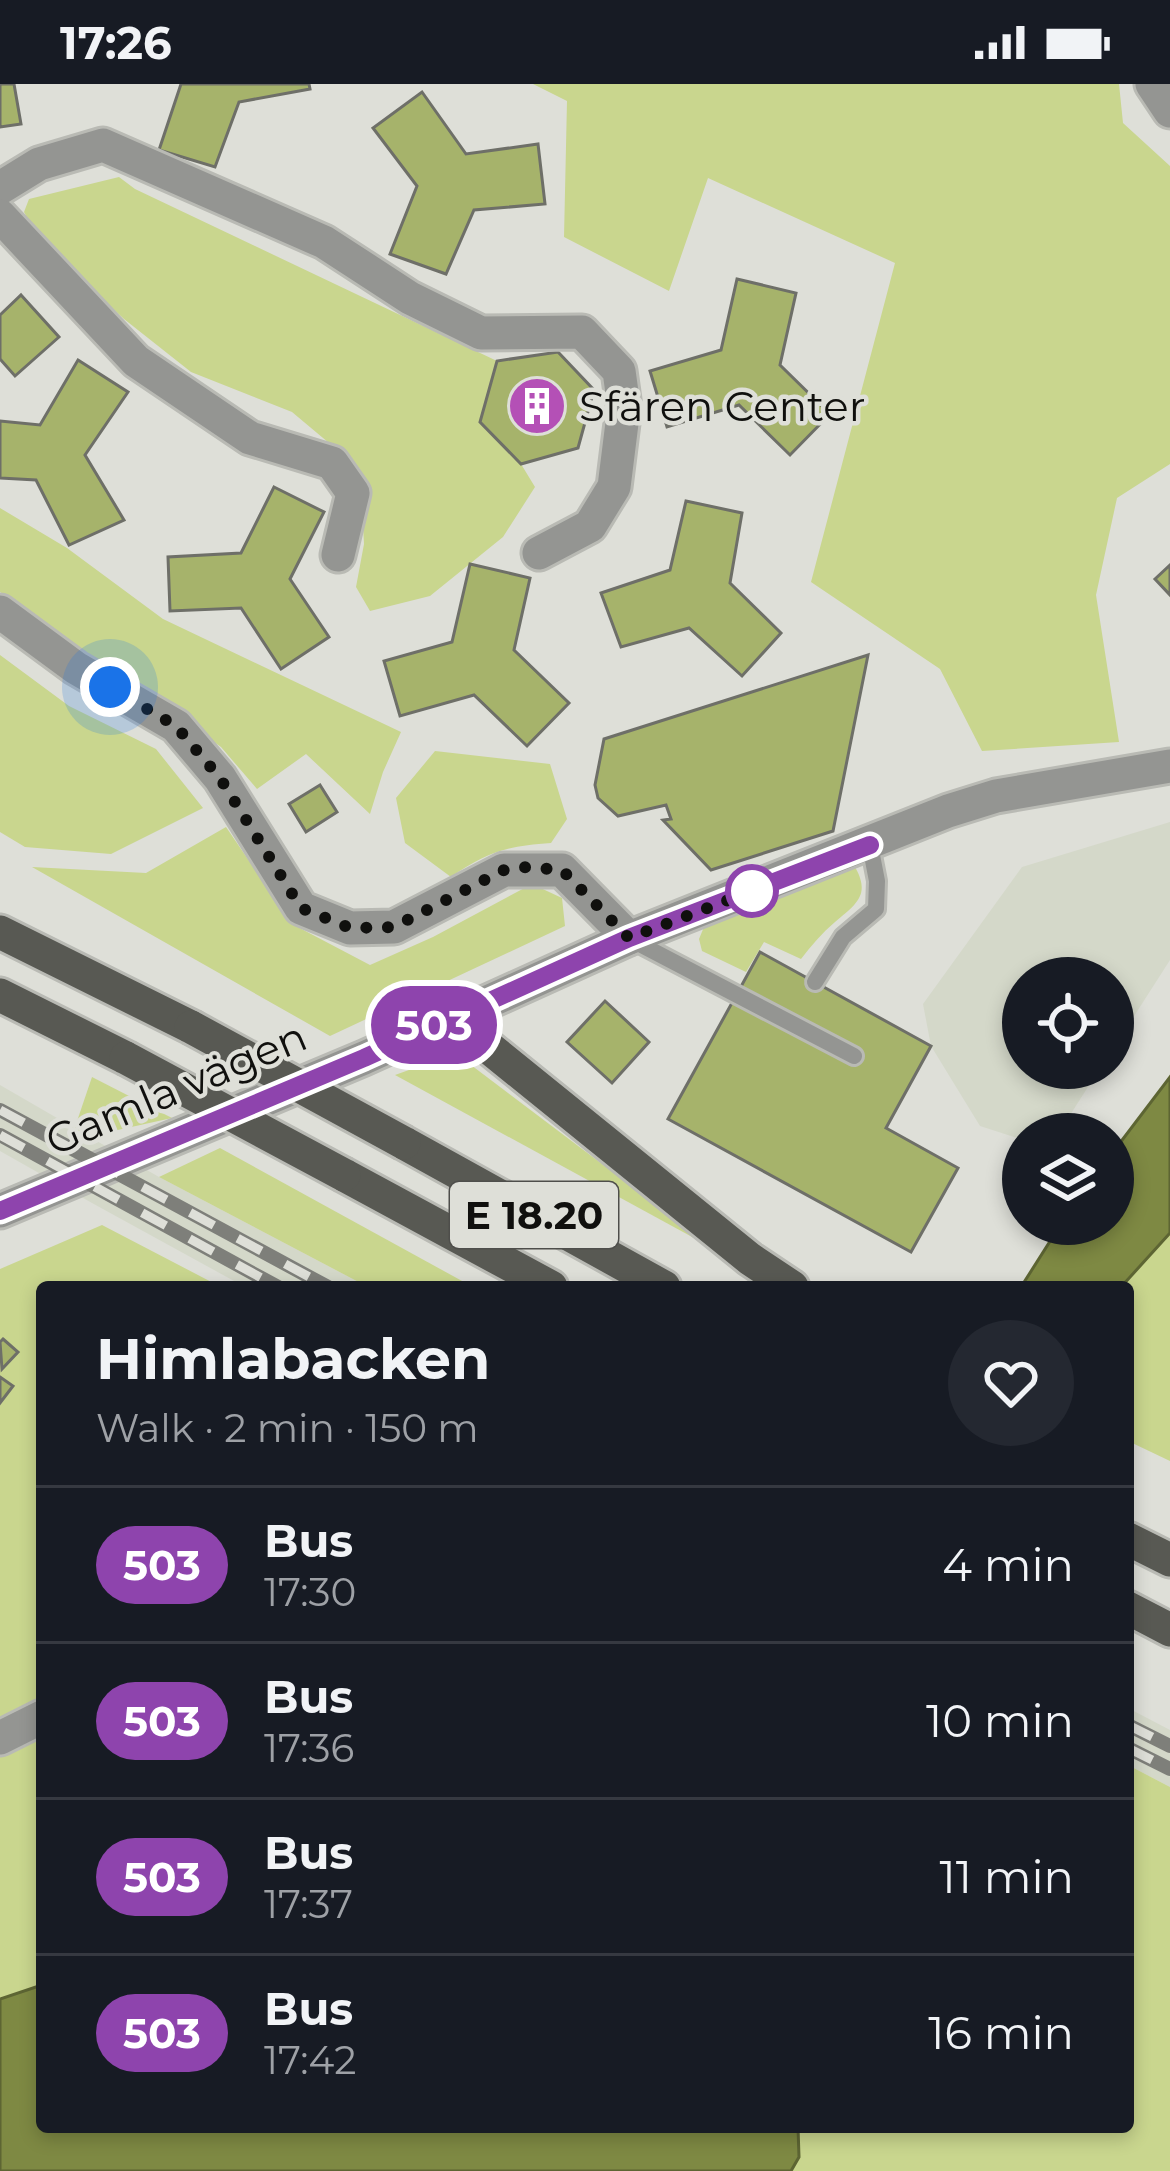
<!DOCTYPE html>
<meta charset="utf-8">
<style>
:root{--surface:#171b24;--page:#242831;--text:#f1f3f6;--muted:#9ea1a6;--line:#363941}
body{margin:0;font-family:Montserrat,sans-serif;background:var(--page);color:var(--text);height:100vh;display:flex;flex-direction:column;font-size:45px;white-space:nowrap}
*{box-sizing:border-box;margin:0}
p{font-size:39px;color:var(--muted)}
.icon{flex:none;width:66px;height:66px;fill:none;stroke:currentColor;stroke-width:2;stroke-linecap:round;stroke-linejoin:round}
.map{position:relative;flex:1;overflow:hidden}
.drawer{position:absolute;left:36px;top:1197px;width:1098px;height:852px;display:flex;flex-direction:column;background:var(--surface);border-radius:12px;box-shadow:0 6px 18px #0003}
.drawer>*{flex:none}
.badge{padding:0 24px;border-radius:39px;font-size:42px;line-height:78px}
.fabs{position:absolute;left:1002px;top:873px;display:grid;gap:24px}
.fabs a{display:grid;place-items:center;width:132px;height:132px;border-radius:50%;background:var(--surface);box-shadow:0 6px 18px #0003;font-size:60px}
.you{position:absolute;width:60px;height:60px;margin:-30px;border:9px solid #fff;border-radius:50%;background:#1a73e8;box-shadow:0 0 0 18px #1a73e833}
.map>.badge{position:absolute;translate:-50% -50%;box-shadow:0 0 0 6px #fff}
.round{display:grid;place-items:center;flex:none;width:126px;height:126px;border-radius:63px;background:var(--page)}
.summary{display:flex;align-items:center;justify-content:space-between;height:204px;padding:0 60px}
h1{font-size:57px;font-weight:700;line-height:90px}
ul{padding:0;list-style:none}
li{display:flex;align-items:center;gap:36px;height:156px;padding:0 60px;border-top:3px solid var(--line)}
li div{flex:1}
li b{display:block;font-size:45px}
li em{font-style:normal}
li .badge{min-width:132px;font-weight:700;text-align:center}
.status{display:flex;justify-content:space-between;align-items:center;height:84px;padding:0 60px;background:var(--surface);direction:ltr}
.status svg{height:33px;fill:currentColor}
.map>svg:first-child{display:block}
</style>
<div class="status"><b>17:26</b><svg viewBox="0 0 49 12"><path d="M0 12V9h3v3zM5 12V6h3v6zM10 12V3h3v9zM15 12V0h3v12zM26 1h20v11H26zM47 4h2v5h-2z"/></svg></div>
<div class="map">
<svg width="1170" height="2087" viewBox="0 0 1170 2087">
<rect width="100%" height="100%" fill="#dedfd8"/>
<g fill="#d4d8c9">
<path d="M1170,738V876L1113,965V894H1023V984H1100L1058,1050H1023V1056L980,1042L931,962L923,920L1022,783Z"/>
<path d="M0,1001L159,1093L368,1203H245L92,1119L0,1067Z"/>
<path d="M1128,1624L1170,1646V1703L1128,1681Z"/>
</g>
<g fill="#c9d68e">
<path d="M533,0H1119L1123,39L1170,82V380L1117,414L1096,511L1119,658L982,667L940,585L811,498L895,179L708,94L669,207L564,153L567,17Z"/>
<path d="M119,93L135,105L497,277L480,338L521,380L535,403L503,453L430,512L370,527L356,503L364,460L360,385L292,328L191,288L124,235L39,156L24,128L29,115Z"/>
<path d="M0,424L67,464L163,535L401,648L383,688L370,730L306,670L257,705L221,663L0,508Z"/>
<path d="M0,571L69,622L156,665L203,724L111,770L25,763L0,748Z"/>
<path d="M435,667L550,680L567,735L551,759C507,762 487,768 451,793L405,759L396,714Z"/>
<path d="M226,743L292,840L370,881L433,853L532,800L562,814L565,842L330,952L32,783L146,789Z"/>
<path d="M848,781L855,783C871,811 856,820 835,838C822,849 811,862 801,875L764,858L746,888L702,867L699,855L704,843Z"/>
<path d="M434,977L471,981L716,1166L395,991Z"/>
<path d="M92,993L172,1034L86,1053L74,1046Z"/>
<path d="M220,1064L473,1203H368L159,1093Z"/>
<path d="M102,1141L221,1203H42V1896L39,1902L0,1915V1185Z"/>
<path d="M1170,1149V1377L1128,1357V1203H1121Z"/>
<path d="M1128,1681L1170,1703V2087H791L799,2073L798,2043H1128Z"/>
</g>
<g fill="#7e8943" stroke="#5d6533" stroke-width="3">
<path d="M1170,993V1149L1121,1203H1021L1061,1140H1113V1068Z"/>
<path d="M42,1896V2043H798L799,2073L791,2087H0V1915L39,1902Z"/>
</g>
<g fill="#a6b36b" stroke="#6e6f68" stroke-width="3">
<path d="M0,0H14L21,40L0,43Z"/>
<path d="M181,0H309L310,5L239,18L215,83L159,66Z"/>
<path d="M422,8L466,70L538,60L545,120L474,126L446,190L390,170L417,102L373,44Z"/>
<path d="M737,195L796,209L780,281L830,330L790,371L739,321L667,343L650,287L721,266Z"/>
<path d="M21,211L59,253L15,292L0,275V231Z"/>
<path d="M558,268L594,306L578,364L521,380L480,338L497,277Z"/>
<path d="M78,276L128,308L85,371L124,436L69,461L36,396L0,394V337L40,341Z"/>
<path d="M274,403L324,428L290,495L329,553L281,585L241,524L170,527L168,473L241,469Z"/>
<path d="M686,417L742,429L730,499L781,549L742,592L689,544L621,563L601,509L670,486Z"/>
<path d="M470,480L530,494L514,566L569,619L527,662L474,611L400,632L384,577L452,558Z"/>
<path d="M1170,481V511L1155,495Z"/>
<path d="M868,571L833,747L711,786L663,736L671,735L666,721L618,732L598,714L595,701L604,655Z"/>
<path d="M320,701L337,728L306,748L289,720Z"/>
<path d="M760,868L931,962L886,1044L958,1084L911,1168L668,1035Z"/>
<path d="M605,917L649,958L612,999L567,958Z"/>
<path d="M3,1255L18,1268L2,1285L0,1258Z"/>
<path d="M0,1293L13,1302L0,1319Z"/>
</g>
<g fill="none" stroke-linecap="round" stroke-linejoin="round">
<defs>
<g id="service">
<path d="M630,855L854,972"/>
<path d="M815,898L843,853L876,825L877,797L870,761"/>
</g>
<g id="minor">
<path d="M1152,0L1170,27"/>
<path d="M0,104L39,80L103,61L324,158L410,214L481,249L582,248L619,287L624,323L614,403L590,442L539,469"/>
<path d="M0,132L136,277L250,354L332,379L353,409L338,471"/>
<path d="M0,528L76,584L176,642L220,694L301,824L350,844L394,843L504,786H562L629,854"/>
<path d="M0,1127L364,974L629,854L948,727L996,712L1170,682"/>
<path d="M0,1654L42,1633"/>
</g>
<g id="primary">
<path d="M0,848L191,943"/>
<path d="M0,911L126,974"/>
<path d="M451,933L750,1175L792,1203"/>
<path d="M404,1059L664,1203"/>
<path d="M344,1091L551,1203"/>
<path d="M1128,1455L1170,1476"/>
<path d="M1128,1524L1170,1546"/>
</g>
</defs>
<use href="#service" stroke="#b9bab4" stroke-width="22"/>
<use href="#minor" stroke="#b9bab4" stroke-width="39"/>
<use href="#primary" stroke="#b9bab4" stroke-width="39"/>
<use href="#service" stroke="#949592" stroke-width="16"/>
<use href="#minor" stroke="#949592" stroke-width="33"/>
<use href="#primary" stroke="#585953" stroke-width="33"/>
<defs>
<g id="rail">
<path d="M0,1026L328,1203"/>
<path d="M0,1051L278,1203"/>
<path d="M1128,1641L1170,1662"/>
<path d="M1128,1664L1170,1685"/>
</g>
</defs>
<use href="#rail" stroke="#7e7f7a" stroke-width="14"/>
<use href="#rail" stroke="#dedfd8" stroke-width="9" stroke-dasharray="27" stroke-linecap="butt"/>
<defs>
<g id="primary-bridge">
<path d="M191,943L404,1059"/>
<path d="M126,974L344,1091"/>
</g>
</defs>
<use href="#primary-bridge" stroke="#b9bab4" stroke-width="39" stroke-linecap="butt"/>
<use href="#primary-bridge" stroke="#585953" stroke-width="33"/>
</g>
<g fill="none" stroke-linecap="round" stroke-linejoin="round">
<defs>
<path id="line" d="M0,1127L364,974L629,854L870,761"/>
</defs>
<use href="#line" stroke="#fff" stroke-width="27"/>
<use href="#line" stroke="#8e44ad" stroke-width="18"/>
<path stroke="#10100e" stroke-width="12" stroke-dasharray="0 21.6" d="M110,603L176,642L220,694L301,824L350,844L394,843L504,786L527,783L562,786L629,854L752,807"/>
</g>
<defs>
<symbol id="building-disc" viewBox="-11 -11 22 22"><circle r="9.5" fill="#b450b6" stroke="#dedfd8"/><path d="M-4-6H4V6H1V3H-1V6H-4ZM-2.5-4.3h1.7v1.8h-1.7ZM.8-4.3h1.7v1.8H.8ZM-2.5-1h1.7V.8h-1.7ZM.8-1h1.7V.8H.8Z" fill="#fff"/></symbol>
</defs>
<g fill-rule="evenodd">
<use href="#building-disc" x="504" y="289" width="66" height="66"/>
</g>
<circle fill="#fff" stroke="#8e44ad" stroke-width="6" cx="752" cy="807" r="24"/>
<g text-anchor="middle" dominant-baseline="central" stroke-width="9" stroke-linejoin="round" paint-order="stroke">
<rect fill="#dedfd8" stroke="#4e4e4b" stroke-width="3" x="450" y="1098" width="168" height="66" rx="9"/>
<g font-size="39" font-weight="bold" fill="#10100e">
<text x="534" y="1131">E 18.20</text>
</g>
<g font-size="42" fill="#10100e" stroke="#dedfd8" text-anchor="start">
<text x="579" y="322">Sfären Center</text>
</g>
<g font-size="42" fill="#10100e" stroke="#dedfd8">
<text transform="translate(176 1004) rotate(-23)">Gamla vägen</text>
</g>
</g>
</svg>
<div class="fabs">
<a><svg class="icon" aria-label="locate" viewBox="0 0 24 24"><circle cx="12" cy="12" r="6"/><path d="M12 2v4M12 18v4M2 12h4M18 12h4"/></svg></a>
<a><svg class="icon" aria-label="layers" viewBox="0 0 24 24"><path d="M12 4l9 5-9 5-9-5zM3 14l9 5 9-5"/></svg></a>
</div>
<div class="you" style="left:110px;top:603px"></div>
<b class="badge" style="left:434px;top:941px;background:#8e44ad;color:#fff">503</b>
<section class="drawer">
<div class="summary"><div><h1>Himlabacken</h1><p>Walk · 2 min · 150 m</p></div><a class="round"><svg class="icon" aria-label="heart" viewBox="0 0 24 24"><path d="M12 20l-8-8c-3-5 5-10 8-4 3-6 11-1 8 4z"/></svg></a></div>
<ul>
<li><span class="badge" style="background:#8e44ad;color:#fff">503</span><div><b>Bus</b><p>17:30</p></div><em>4 min</em></li>
<li><span class="badge" style="background:#8e44ad;color:#fff">503</span><div><b>Bus</b><p>17:36</p></div><em>10 min</em></li>
<li><span class="badge" style="background:#8e44ad;color:#fff">503</span><div><b>Bus</b><p>17:37</p></div><em>11 min</em></li>
<li><span class="badge" style="background:#8e44ad;color:#fff">503</span><div><b>Bus</b><p>17:42</p></div><em>16 min</em></li>
</ul>
</section>
</div>
